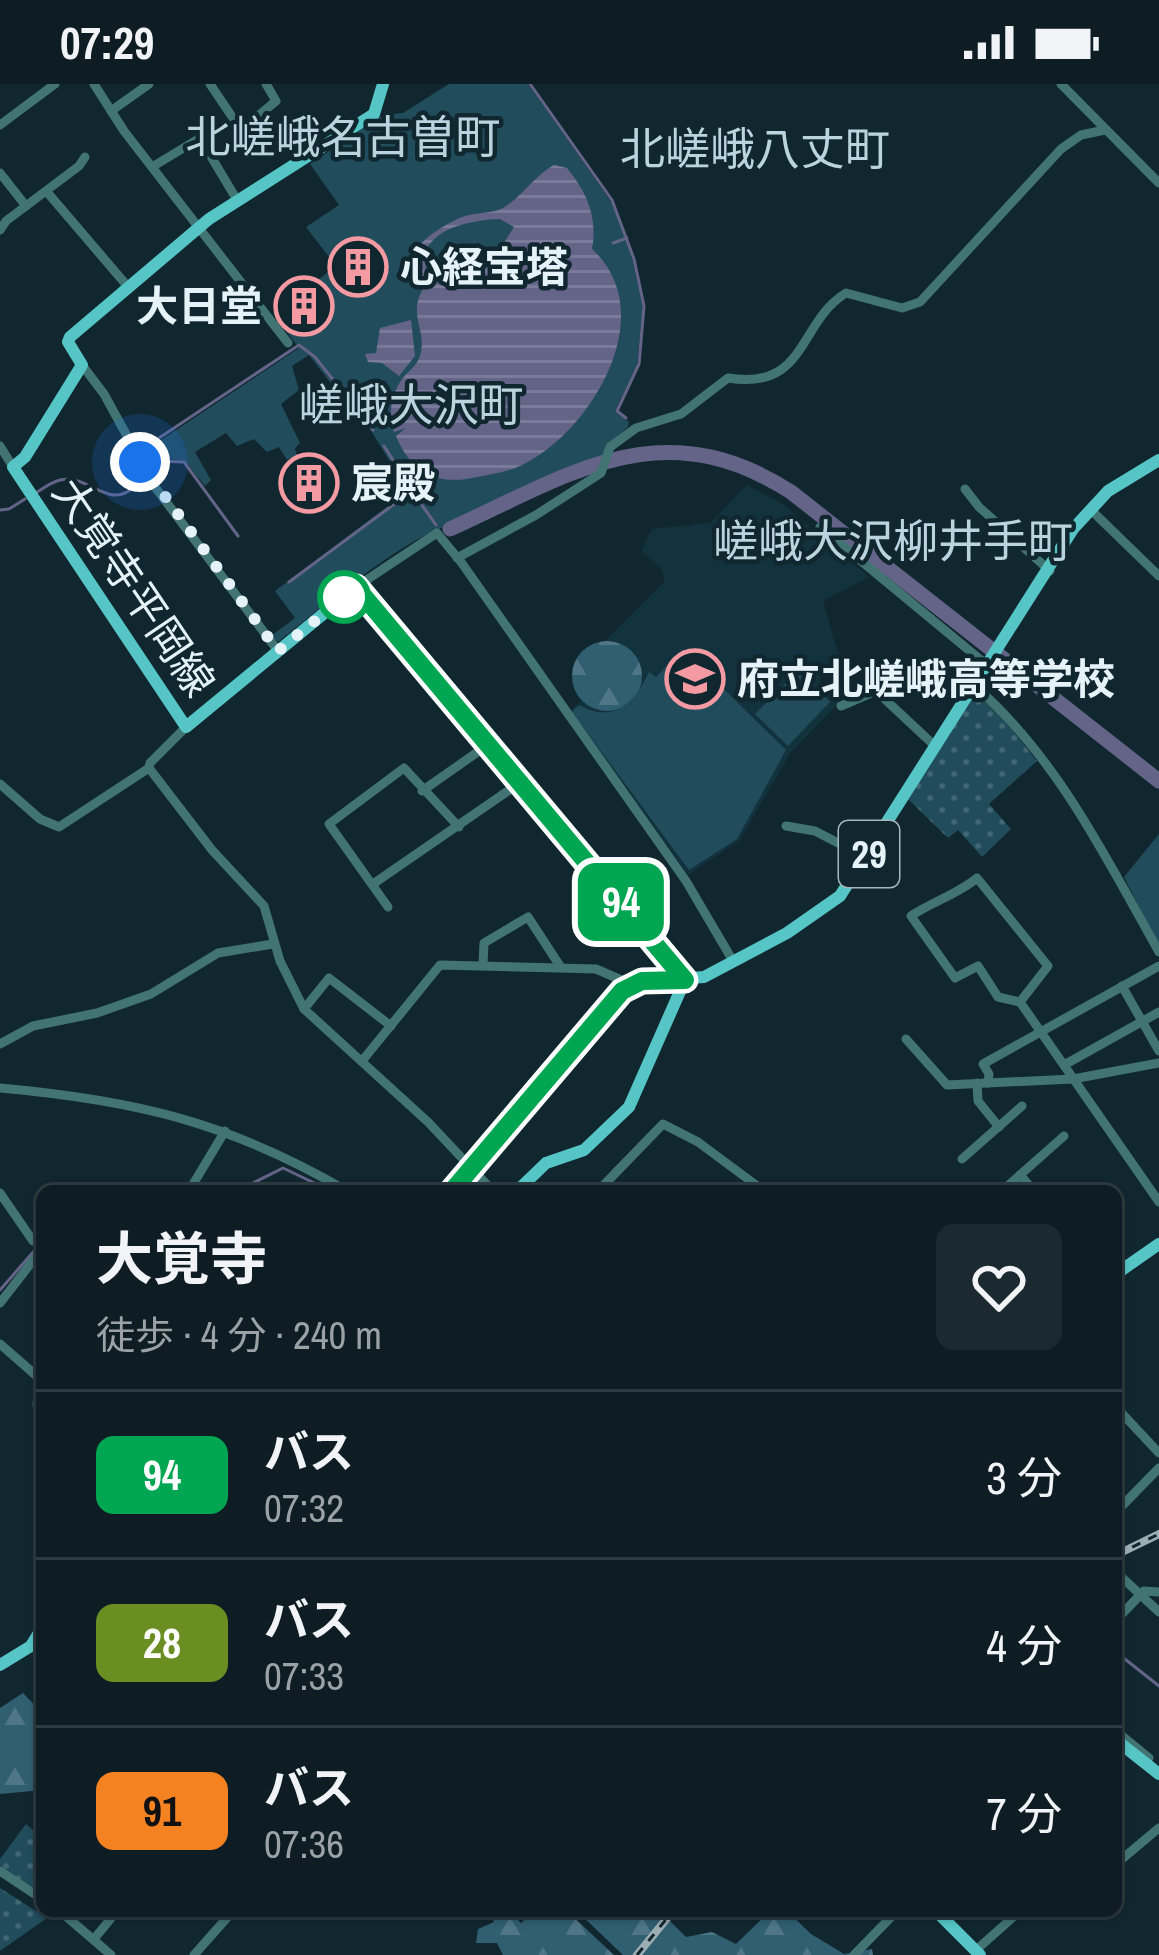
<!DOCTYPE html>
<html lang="ja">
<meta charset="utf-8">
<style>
:root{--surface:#0d1d23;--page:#1b2a30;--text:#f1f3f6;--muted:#9aa2a6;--line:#2d3b41}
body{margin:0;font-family:"Archivo Narrow","Noto Sans JP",sans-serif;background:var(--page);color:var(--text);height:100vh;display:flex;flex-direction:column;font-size:45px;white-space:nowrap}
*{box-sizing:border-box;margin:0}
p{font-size:39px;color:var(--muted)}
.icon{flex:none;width:66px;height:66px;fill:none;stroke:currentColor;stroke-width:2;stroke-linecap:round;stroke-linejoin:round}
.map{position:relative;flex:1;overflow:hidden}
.panel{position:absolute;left:36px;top:1101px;width:1086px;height:732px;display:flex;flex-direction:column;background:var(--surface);border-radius:18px;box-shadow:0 3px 9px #0004,0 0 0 3px var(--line)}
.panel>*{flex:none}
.badge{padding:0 24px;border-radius:18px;font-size:42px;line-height:78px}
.you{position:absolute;width:60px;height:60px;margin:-30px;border:9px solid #fff;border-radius:50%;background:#1a73e8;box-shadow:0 0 0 18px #1a73e833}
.map>.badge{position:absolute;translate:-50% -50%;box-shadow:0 0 0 6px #fff}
.round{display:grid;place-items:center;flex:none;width:126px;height:126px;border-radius:18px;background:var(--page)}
.overview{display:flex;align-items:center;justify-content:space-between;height:204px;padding:0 60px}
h1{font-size:57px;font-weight:700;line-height:90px}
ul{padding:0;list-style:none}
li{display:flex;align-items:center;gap:36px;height:168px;padding:0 60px;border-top:3px solid var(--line)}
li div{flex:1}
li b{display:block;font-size:45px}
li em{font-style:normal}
li .badge{min-width:132px;font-weight:700;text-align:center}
.status{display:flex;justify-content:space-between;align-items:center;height:84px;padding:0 60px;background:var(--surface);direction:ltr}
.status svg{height:33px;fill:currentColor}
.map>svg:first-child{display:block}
</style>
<div class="status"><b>07:29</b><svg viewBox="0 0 49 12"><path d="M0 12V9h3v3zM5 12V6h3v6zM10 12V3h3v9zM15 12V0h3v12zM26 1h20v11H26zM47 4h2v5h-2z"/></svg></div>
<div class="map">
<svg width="1159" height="1871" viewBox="0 0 1159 1871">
<defs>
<pattern id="grass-dots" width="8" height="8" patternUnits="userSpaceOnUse" patternTransform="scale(3)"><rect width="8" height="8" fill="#214c5c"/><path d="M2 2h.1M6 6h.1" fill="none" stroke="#416674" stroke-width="1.8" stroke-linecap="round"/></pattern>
<pattern id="forest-firs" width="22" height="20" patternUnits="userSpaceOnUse" patternTransform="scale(3)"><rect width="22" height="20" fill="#305f71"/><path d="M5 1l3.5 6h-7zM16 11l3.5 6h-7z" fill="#4e7686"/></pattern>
<pattern id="water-rules" width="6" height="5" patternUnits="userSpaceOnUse" patternTransform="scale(3)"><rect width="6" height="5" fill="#646489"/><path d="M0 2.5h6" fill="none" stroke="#7a7b9a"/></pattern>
</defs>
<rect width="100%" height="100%" fill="#11272f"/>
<path fill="#12323d" d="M747,401L784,421L869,493L823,517L839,572L819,595L839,619L791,668L740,756L688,791L569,628L581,617L573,603L572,584L581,567L606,556L665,497L661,484L641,467L652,445L710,439Z"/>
<g fill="url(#grass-dots)">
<path d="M975,609L1003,634L1037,677L989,720L1011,745L982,773L958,746L948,754L908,715Z"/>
<path d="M26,1740L42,1754V1810L0,1782V1775Z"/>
<path d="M0,1804L47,1834L0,1867Z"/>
</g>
<g fill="url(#forest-firs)">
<circle cx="607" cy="592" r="35"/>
<path d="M23,1609L42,1629V1706L0,1710V1624Z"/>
<path d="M490,1827H508L521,1839L534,1827H567L614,1871H503L497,1859H476L478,1845L494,1838Z"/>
<path d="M577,1827H668L665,1832L686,1853L712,1848L736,1860L770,1827H787L811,1850L844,1870L872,1865L873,1871H623Z"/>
</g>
<g fill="#214c5c">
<path d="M449,0H528L612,119L631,169L643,222L637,281L615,327L629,338L628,343L606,362L604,372L454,440C406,451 320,525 278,558L271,552L295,534L275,507L408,407L362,332L336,306L309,271L292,282L299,306L281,320L300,359L295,364L297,372L287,376L279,363L267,368L254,355L237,362L226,349L195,368L211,396L205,402L185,377L156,374L161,356L299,264L273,230L336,182L306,143L339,121L310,80L383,31L403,29Z"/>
<path d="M683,565L786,666L737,755L689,786L572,628L579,621C613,640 634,620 649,588L656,593Z"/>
<path d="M800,585L830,618L788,662L755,630Z"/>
<path d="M1159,750V858L1157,859L1124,793Z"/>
</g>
<g fill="url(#water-rules)" fill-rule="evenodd">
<path d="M554,81L567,84C587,108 598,134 592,165C662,229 592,347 522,381C508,388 492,390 477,393C437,402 412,390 396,352L406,344L394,348C387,332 392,309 402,295C409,286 416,283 420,272C428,244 405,231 426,200C384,177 438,142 465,132C478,128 491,130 503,124C522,113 534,92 554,81ZM500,135L514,143C489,182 484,204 430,198C428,189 422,176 426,167C437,141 477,136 500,135Z"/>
<path d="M411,236L415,272L399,292L382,279L368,278L365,270L376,269L380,244Z"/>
</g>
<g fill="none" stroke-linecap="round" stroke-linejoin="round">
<g stroke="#646489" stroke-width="3">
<path d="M530,0L612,116L634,175L644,222L639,280L617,327L626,334"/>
<path d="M613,159L627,154"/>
<path d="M384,362L412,406"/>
<path d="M152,377L159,354L299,261L315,273L373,346"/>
<path d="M34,410C41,406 51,398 60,396C88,389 109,428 135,402C142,394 144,385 152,377L184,378L238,452"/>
<path d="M0,426L9,425L25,415"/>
<path d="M289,498L412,407L436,441"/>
<path d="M237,1107L283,1084L331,1107"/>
<path d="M0,1206L42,1158"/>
<path d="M1116,1568L1159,1602"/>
</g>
<path stroke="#646489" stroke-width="15" d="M450,445C571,390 662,325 791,408L1159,697"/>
<g stroke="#427473" stroke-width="9">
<path d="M94,0L124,47L288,259"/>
<path d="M210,0L241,46L276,17L266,0"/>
<path d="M1061,0L1159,99"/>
<path d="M111,27L149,0"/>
<path d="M0,41L55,0"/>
<path d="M152,83L200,54L237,116"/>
<path d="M0,89L26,122"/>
<path d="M47,108L129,204"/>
<path d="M0,146L6,137L79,82L85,73"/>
<path d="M82,281L104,310L155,403L278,567"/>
<path d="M0,362L13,383"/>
<path d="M965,405L979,423L1050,487"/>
<path d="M1090,425L1159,492"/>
<path d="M820,443L988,582"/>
<path d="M457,474L536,431L601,389L610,363L636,344L681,330L728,294C807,307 798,238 846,209L902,224L920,218L1061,65L1081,51L1105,46"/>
<path d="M356,503L437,449L461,478L686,797L733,877"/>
<path d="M976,603C1058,675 1106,774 1159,868"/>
<path d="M875,606L936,663"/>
<path d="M841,622L906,594L916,598L922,607"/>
<path d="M186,643L150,679L149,684L212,766L264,822L280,877L304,925L428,1038L493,1107"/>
<path d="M0,700L40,735L59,743L149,684"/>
<path d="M422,707L489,660"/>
<path d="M786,742L815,747L867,774"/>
<path d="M373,800L521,698"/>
<path d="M388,823L329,740L404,684L459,743"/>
<path d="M483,881L484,859L528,833L560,882"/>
<path d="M1122,902L1159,967"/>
<path d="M1020,918L1048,882L977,794C958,810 932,818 911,832L955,894L978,882L998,913L1020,918L1159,1118"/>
<path d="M304,925L329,894L391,942"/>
<path d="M906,955L947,1001L1073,995L1159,979"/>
<path d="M0,960L33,942L97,929L151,910L218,869L273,860"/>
<path d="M362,977L440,881L596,885L633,901"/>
<path d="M1064,981L1159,928"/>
<path d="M977,999L978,1017L999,1043"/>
<path d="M988,999L989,990L983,980L1159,882"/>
<path d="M0,1004C134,1016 229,1038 347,1107"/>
<path d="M962,1075L1022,1022"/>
<path d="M1020,1091L1034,1107"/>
<path d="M189,1107L225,1047"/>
<path d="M598,1107L663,1040L698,1058L764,1107"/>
<path d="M1002,1107L1064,1052"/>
<path d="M0,1109L33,1157"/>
<path d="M0,1219L42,1165"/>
<path d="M0,1260L39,1294L37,1321L42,1326"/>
<path d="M1116,1323L1159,1369"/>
<path d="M1116,1428L1159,1384"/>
<path d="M1116,1488L1159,1528"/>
<path d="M1116,1536L1144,1507L1159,1508"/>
<path d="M1116,1647L1149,1674"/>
<path d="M1116,1780L1159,1744"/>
<path d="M0,1787L42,1815"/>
<path d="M60,1827L111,1871"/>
<path d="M94,1855L117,1827"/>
<path d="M975,1867L1020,1827"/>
<path d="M194,1871L233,1827"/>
<path d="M854,1871L897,1827"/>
</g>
<g stroke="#55c5c5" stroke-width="12">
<path d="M383,0L374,30L209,135L70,253L68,258L82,281L25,373L13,383L186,643L356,503L685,896"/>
<path d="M452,1107L622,907L642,897L704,893L787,849L840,812L1073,445L1108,407L1159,376"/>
<path d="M517,1107L546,1079L584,1066L629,1023L685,896"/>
<path d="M1116,1190L1159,1160"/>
<path d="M0,1581L31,1562L42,1544"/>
<path d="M1116,1656L1159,1690"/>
<path d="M936,1827L980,1871"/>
</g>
<defs>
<g id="rail">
<path d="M1116,1471L1159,1450"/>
<path d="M637,1871L673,1827"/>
</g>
</defs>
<use href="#rail" stroke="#9cadb3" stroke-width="8"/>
<use href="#rail" stroke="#11272f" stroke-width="3" stroke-dasharray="9" stroke-linecap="butt"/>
</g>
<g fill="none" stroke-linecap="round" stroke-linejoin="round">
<defs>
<path id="line" d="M344,513L356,503L685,896L642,897L622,907L452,1107"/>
</defs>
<use href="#line" stroke="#fff" stroke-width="27"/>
<use href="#line" stroke="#00a651" stroke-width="18"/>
<path stroke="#e5f3f8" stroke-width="12" stroke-dasharray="0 21.6" d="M140,378L278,567L344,513"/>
</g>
<defs>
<symbol id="building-ring" viewBox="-11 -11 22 22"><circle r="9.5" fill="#11272f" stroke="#f49aa3" stroke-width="1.5"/><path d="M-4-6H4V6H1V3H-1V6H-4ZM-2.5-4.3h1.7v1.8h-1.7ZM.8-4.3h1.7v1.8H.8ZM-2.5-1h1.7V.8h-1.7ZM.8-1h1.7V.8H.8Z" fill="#f49aa3"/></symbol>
<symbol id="school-ring" viewBox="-11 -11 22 22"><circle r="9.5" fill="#11272f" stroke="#f49aa3" stroke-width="1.5"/><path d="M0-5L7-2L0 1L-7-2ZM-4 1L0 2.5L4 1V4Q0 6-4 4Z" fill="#f49aa3"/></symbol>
</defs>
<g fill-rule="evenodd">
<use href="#building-ring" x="325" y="150" width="66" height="66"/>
<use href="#building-ring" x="271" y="189" width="66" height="66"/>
<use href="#building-ring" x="276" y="366" width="66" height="66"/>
<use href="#school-ring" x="662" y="562" width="66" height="66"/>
</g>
<circle fill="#fff" stroke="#00a651" stroke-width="6" cx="344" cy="513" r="24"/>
<g text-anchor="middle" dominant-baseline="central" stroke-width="9" stroke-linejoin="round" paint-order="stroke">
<rect fill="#11272f" stroke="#a5b6bc" stroke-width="3" x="839" y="737" width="60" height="66" rx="9"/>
<g font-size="39" font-weight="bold" fill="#e5f3f8">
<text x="869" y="770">29</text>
</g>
<g font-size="42" font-weight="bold" fill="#e5f3f8" stroke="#11272f" text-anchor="start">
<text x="400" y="183">心経宝塔</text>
<text x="262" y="222" text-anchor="end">大日堂</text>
<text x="351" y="399">宸殿</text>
<text x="737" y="595">府立北嵯峨高等学校</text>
</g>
<g font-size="42" fill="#e5f3f8" stroke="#11272f">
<text transform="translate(134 503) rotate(56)">大覚寺平岡線</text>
</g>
<g font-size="45" fill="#bad4df" stroke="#11272f">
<text x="343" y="52">北嵯峨名古曽町</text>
<text x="755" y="64">北嵯峨八丈町</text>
<text x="411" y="320">嵯峨大沢町</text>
<text x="893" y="456">嵯峨大沢柳井手町</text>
</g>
</g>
</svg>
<div class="you" style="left:140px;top:378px"></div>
<b class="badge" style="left:621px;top:818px;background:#00a651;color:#fff">94</b>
<section class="panel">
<div class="overview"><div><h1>大覚寺</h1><p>徒歩 · 4 分 · 240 m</p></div><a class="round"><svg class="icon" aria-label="heart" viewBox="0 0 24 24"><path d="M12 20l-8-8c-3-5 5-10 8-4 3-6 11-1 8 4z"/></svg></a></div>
<ul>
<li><span class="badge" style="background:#00a651;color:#fff">94</span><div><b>バス</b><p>07:32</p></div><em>3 分</em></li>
<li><span class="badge" style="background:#6b8e23;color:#fff">28</span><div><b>バス</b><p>07:33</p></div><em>4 分</em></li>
<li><span class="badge" style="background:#f58220;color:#111">91</span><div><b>バス</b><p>07:36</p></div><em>7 分</em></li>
</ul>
</section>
</div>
